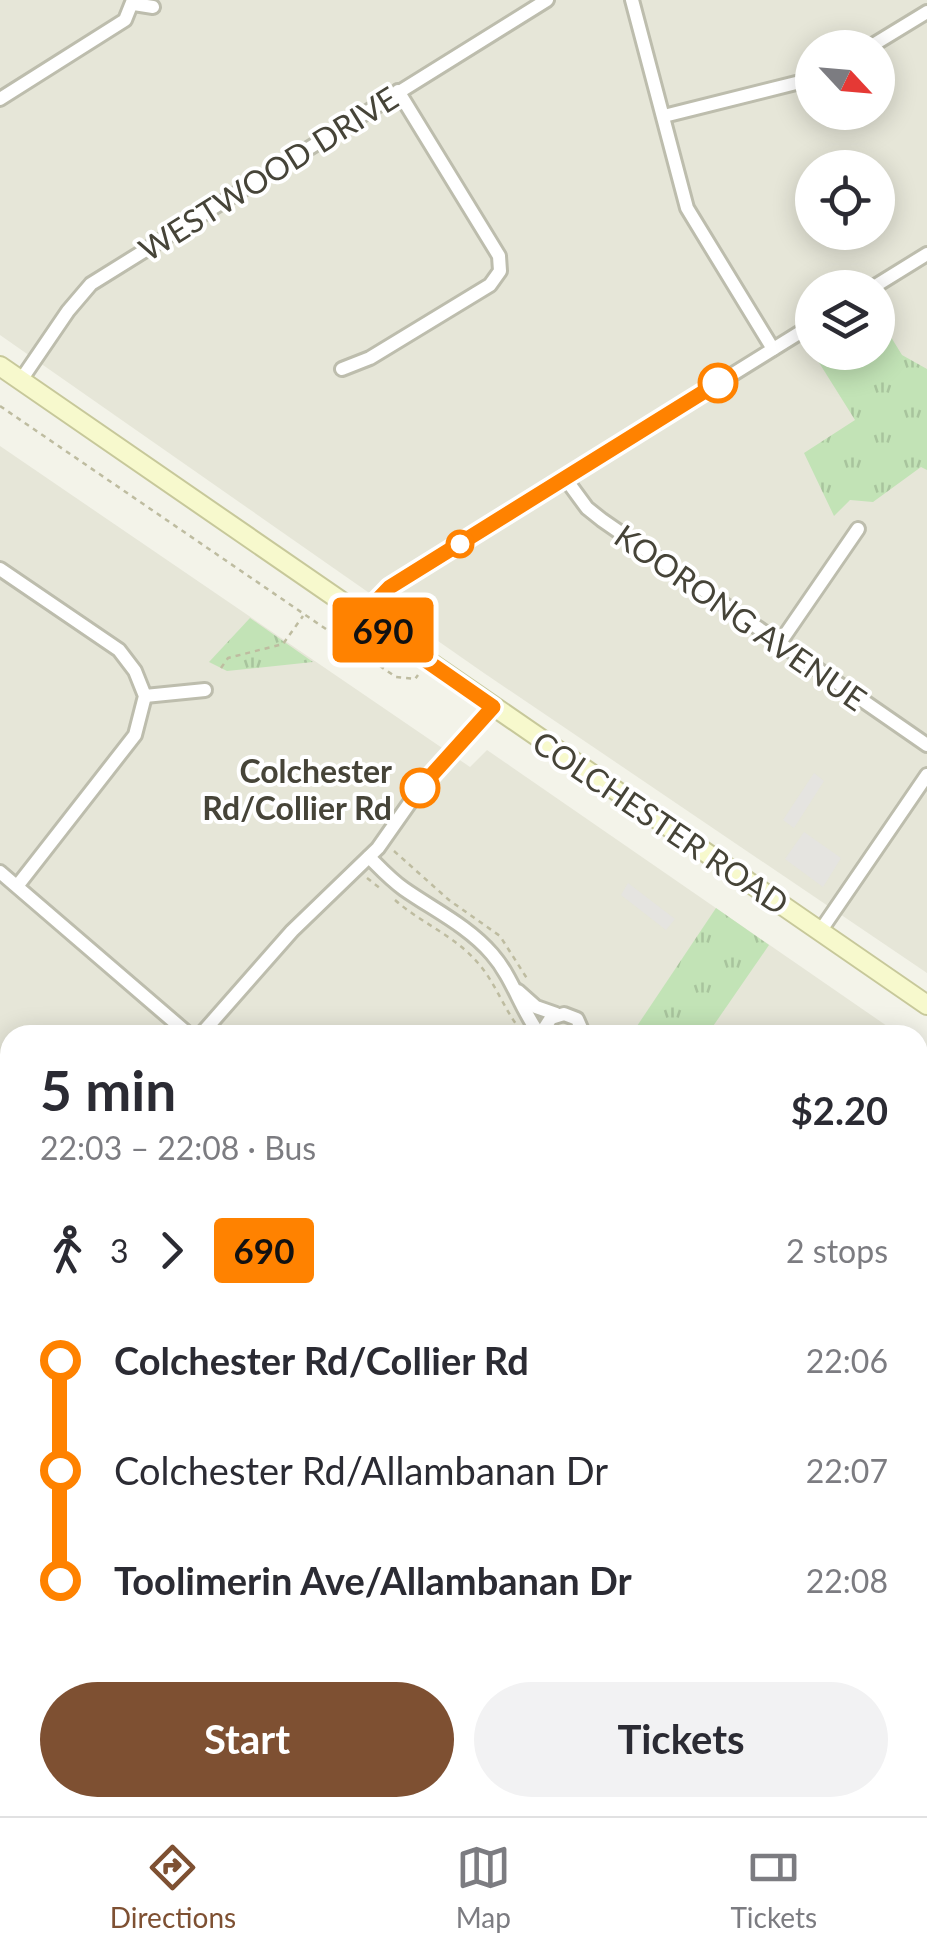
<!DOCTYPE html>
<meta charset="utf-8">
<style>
:root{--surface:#fff;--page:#f2f2f3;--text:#2b2b33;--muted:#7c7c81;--line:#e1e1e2;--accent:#7e5032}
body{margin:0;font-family:Lato,sans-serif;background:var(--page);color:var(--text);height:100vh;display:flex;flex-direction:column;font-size:38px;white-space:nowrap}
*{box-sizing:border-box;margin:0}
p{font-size:32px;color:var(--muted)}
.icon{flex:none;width:55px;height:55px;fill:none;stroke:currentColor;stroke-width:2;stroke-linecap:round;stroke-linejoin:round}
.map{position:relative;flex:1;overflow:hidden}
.sheet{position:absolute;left:0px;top:1025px;width:928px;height:792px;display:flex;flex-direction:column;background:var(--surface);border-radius:30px 30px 0 0;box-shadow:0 5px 25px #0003}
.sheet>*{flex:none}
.badge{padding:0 20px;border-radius:8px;font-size:35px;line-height:65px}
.needle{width:65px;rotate:116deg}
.controls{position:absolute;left:795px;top:30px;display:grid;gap:20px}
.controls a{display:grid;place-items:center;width:100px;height:100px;border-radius:50%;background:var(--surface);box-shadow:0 5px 25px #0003;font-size:50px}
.map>.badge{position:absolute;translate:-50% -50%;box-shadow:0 0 0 5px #fff}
.legs{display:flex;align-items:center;gap:15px;height:110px;padding:0 40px;font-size:32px}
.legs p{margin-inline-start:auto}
.head{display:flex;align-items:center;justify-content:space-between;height:170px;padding:0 40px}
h1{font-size:55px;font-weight:700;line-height:75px}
.action{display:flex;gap:20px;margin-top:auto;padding:20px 40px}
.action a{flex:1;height:115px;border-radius:60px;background:var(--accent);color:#fff;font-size:40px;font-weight:700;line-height:115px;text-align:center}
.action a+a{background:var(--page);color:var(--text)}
ul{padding:0 40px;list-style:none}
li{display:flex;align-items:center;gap:35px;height:110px;font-size:38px}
li i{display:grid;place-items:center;width:15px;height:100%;margin:0 12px;background:currentColor}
li i::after{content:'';width:25px;height:25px;margin:-12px;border:8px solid;border-radius:50%;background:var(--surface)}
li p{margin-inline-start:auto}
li:first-child i{background:linear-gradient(#0000 50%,currentColor 0)}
li:last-child i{background:linear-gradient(currentColor 50%,#0000 0)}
.dock{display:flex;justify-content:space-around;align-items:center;height:140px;border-top:2px solid var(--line);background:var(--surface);font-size:28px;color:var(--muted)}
.dock a{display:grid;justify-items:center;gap:5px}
.dock .on{color:var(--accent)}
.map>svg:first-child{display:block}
</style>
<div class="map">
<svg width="927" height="1816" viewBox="0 0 927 1816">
<defs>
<pattern id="forest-crowns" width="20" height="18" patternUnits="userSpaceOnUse" patternTransform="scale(2.5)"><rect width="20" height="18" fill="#c2e3b6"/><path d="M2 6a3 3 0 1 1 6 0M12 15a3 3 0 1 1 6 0" fill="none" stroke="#a8c49d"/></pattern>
<pattern id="park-tufts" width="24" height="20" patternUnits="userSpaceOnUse" patternTransform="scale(2.5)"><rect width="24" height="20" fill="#c2e3b6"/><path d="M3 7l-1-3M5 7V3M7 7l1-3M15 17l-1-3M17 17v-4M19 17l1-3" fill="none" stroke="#a8c49d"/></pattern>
</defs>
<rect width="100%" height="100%" fill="#f3f3e9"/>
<g fill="#e6e6d8" fill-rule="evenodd">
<path d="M0,0H927V973L481,671L0,335ZM812,48H878V112H812ZM812,168H878V232H812ZM812,288H878V352H812Z"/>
<path d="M0,446L470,767L487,750L900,1035H10V1808H918V1047L927,1053V1816H0Z"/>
</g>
<path fill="url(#forest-crowns)" d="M356,1808H600L594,1816H324Z"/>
<g fill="url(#park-tufts)">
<path d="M878,316L902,355L927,369V470L921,467L873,502L850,500L834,516L804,453L855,420L813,353L878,352Z"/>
<path d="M250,618L313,662L227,671L209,662Z"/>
<path d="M716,908L769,945L707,1035H631Z"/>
</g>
<g fill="#e5e4e0">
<path d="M814,773L824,781L794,828L783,820Z"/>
<path d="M804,832L841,858L823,887L785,859Z"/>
<path d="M628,883L675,919L666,930L621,895Z"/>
</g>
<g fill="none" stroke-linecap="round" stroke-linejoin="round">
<defs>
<g id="street">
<path d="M632,0L687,208L773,349"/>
<path d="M134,4L153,7"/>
<path d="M868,48L927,12"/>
<path d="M0,99L125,20L133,0"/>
<path d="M664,116L812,79"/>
<path d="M872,288L927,254"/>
<path d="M342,369L370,358L490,285L500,271L499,256L398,91"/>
<path d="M21,380L68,311L91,284L547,0"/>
<path d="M565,478L587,508L602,520L927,745"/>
<path d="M0,569L119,650L135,671L145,696L135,735L18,885"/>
<path d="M362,616L390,587L812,325"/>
<path d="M779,644L858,529"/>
<path d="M145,696L205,690"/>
<path d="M369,857C380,868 391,880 404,889C434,910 468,926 492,954C513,978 521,1010 540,1035"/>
<path d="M0,872L186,1032"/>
<path d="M821,930L927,775"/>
<path d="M518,991L536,1007L556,1014"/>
<path d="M204,1031L292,931L378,848L418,791L493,707"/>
<path d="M540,1035L551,1018L564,1014L577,1019L584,1035"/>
<path d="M918,1224L927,1230"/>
<path d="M0,1269L10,1259"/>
<path d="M918,1411L927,1397"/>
<path d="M0,1631L10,1637"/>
<path d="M918,1785L927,1771"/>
<path d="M279,1808L284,1816"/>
<path d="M661,1808L667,1816"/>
<path d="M897,1816L902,1808"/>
</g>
<path id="secondary" d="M0,366L927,1005"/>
</defs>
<use href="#street" stroke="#bdbdad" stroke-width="18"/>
<use href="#secondary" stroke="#c7c89a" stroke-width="22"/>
<g stroke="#bebca0" stroke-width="2.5" stroke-dasharray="5 5" stroke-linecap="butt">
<path d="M0,406L396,677L415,679L418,675"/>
<path d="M221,668L228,658L283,644L303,616"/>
<path d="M394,851L449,900L500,936L528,980"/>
<path d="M367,878L381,889"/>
<path d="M395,900C421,923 455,936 478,963C494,981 502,1004 516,1024"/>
<path d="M918,1247L927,1253"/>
<path d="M919,1758L927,1747"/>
<path d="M641,1808L647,1816"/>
<path d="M914,1815L926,1797"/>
<path d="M479,1816L487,1808"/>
<path d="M878,1816L884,1808"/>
</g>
<use href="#street" stroke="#fff" stroke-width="12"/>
<use href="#secondary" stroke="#f7f9cd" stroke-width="18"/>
</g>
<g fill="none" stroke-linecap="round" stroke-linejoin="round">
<defs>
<path id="line-1" d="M420,788L493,707L362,616L390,587L718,383"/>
</defs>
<use href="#line-1" stroke="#fff" stroke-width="22"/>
<use href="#line-1" stroke="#ff8200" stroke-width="15"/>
</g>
<g fill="#fff" stroke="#ff8200" stroke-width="5">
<circle cx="718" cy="383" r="18"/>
<circle cx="460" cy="544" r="12"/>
<circle cx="420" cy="788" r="18"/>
</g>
<g text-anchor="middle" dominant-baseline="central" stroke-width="8" stroke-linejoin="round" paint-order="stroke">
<g font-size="32" fill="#464438" stroke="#fff">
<text transform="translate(268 173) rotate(-32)">WESTWOOD DRIVE</text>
<text transform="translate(741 617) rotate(35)">KOORONG AVENUE</text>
<text transform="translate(661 822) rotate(34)">COLCHESTER ROAD</text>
</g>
<g font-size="32" font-weight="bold" fill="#464438" stroke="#fff" text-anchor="end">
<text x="392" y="770">Colchester<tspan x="392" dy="37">Rd/Collier Rd</tspan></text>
</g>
</g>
</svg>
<div class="controls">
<a><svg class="needle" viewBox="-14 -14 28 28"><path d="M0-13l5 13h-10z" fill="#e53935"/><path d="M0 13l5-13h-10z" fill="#7c7c81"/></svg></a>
<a><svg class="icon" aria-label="locate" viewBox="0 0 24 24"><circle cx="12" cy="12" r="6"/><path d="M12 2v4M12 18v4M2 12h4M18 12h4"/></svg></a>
<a><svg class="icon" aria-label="layers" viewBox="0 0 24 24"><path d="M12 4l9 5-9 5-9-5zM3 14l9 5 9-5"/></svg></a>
</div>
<b class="badge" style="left:383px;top:630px;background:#ff8200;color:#111">690</b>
<section class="sheet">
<div class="head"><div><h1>5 min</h1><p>22:03 – 22:08 · Bus</p></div><b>$2.20</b></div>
<div class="legs"><svg class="icon" aria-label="walk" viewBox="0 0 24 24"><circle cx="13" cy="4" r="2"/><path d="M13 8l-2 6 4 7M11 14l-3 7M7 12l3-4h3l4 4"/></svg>3<svg class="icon" aria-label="forward" viewBox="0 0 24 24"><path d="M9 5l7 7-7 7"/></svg><b class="badge" style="background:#ff8200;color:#111">690</b><p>2 stops</p></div>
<ul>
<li><i style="color:#ff8200"></i><b>Colchester Rd/Collier Rd</b><p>22:06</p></li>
<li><i style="color:#ff8200"></i><span>Colchester Rd/Allambanan Dr</span><p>22:07</p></li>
<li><i style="color:#ff8200"></i><b>Toolimerin Ave/Allambanan Dr</b><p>22:08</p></li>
</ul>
<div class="action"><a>Start</a><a>Tickets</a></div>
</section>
</div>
<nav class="dock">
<a class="on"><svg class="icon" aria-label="directions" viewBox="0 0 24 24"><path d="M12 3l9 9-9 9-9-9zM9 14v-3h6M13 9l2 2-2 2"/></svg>Directions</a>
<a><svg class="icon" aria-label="map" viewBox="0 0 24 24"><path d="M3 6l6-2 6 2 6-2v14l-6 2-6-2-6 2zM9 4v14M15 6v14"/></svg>Map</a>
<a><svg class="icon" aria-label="tickets" viewBox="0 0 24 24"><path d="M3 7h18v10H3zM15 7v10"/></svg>Tickets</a>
</nav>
